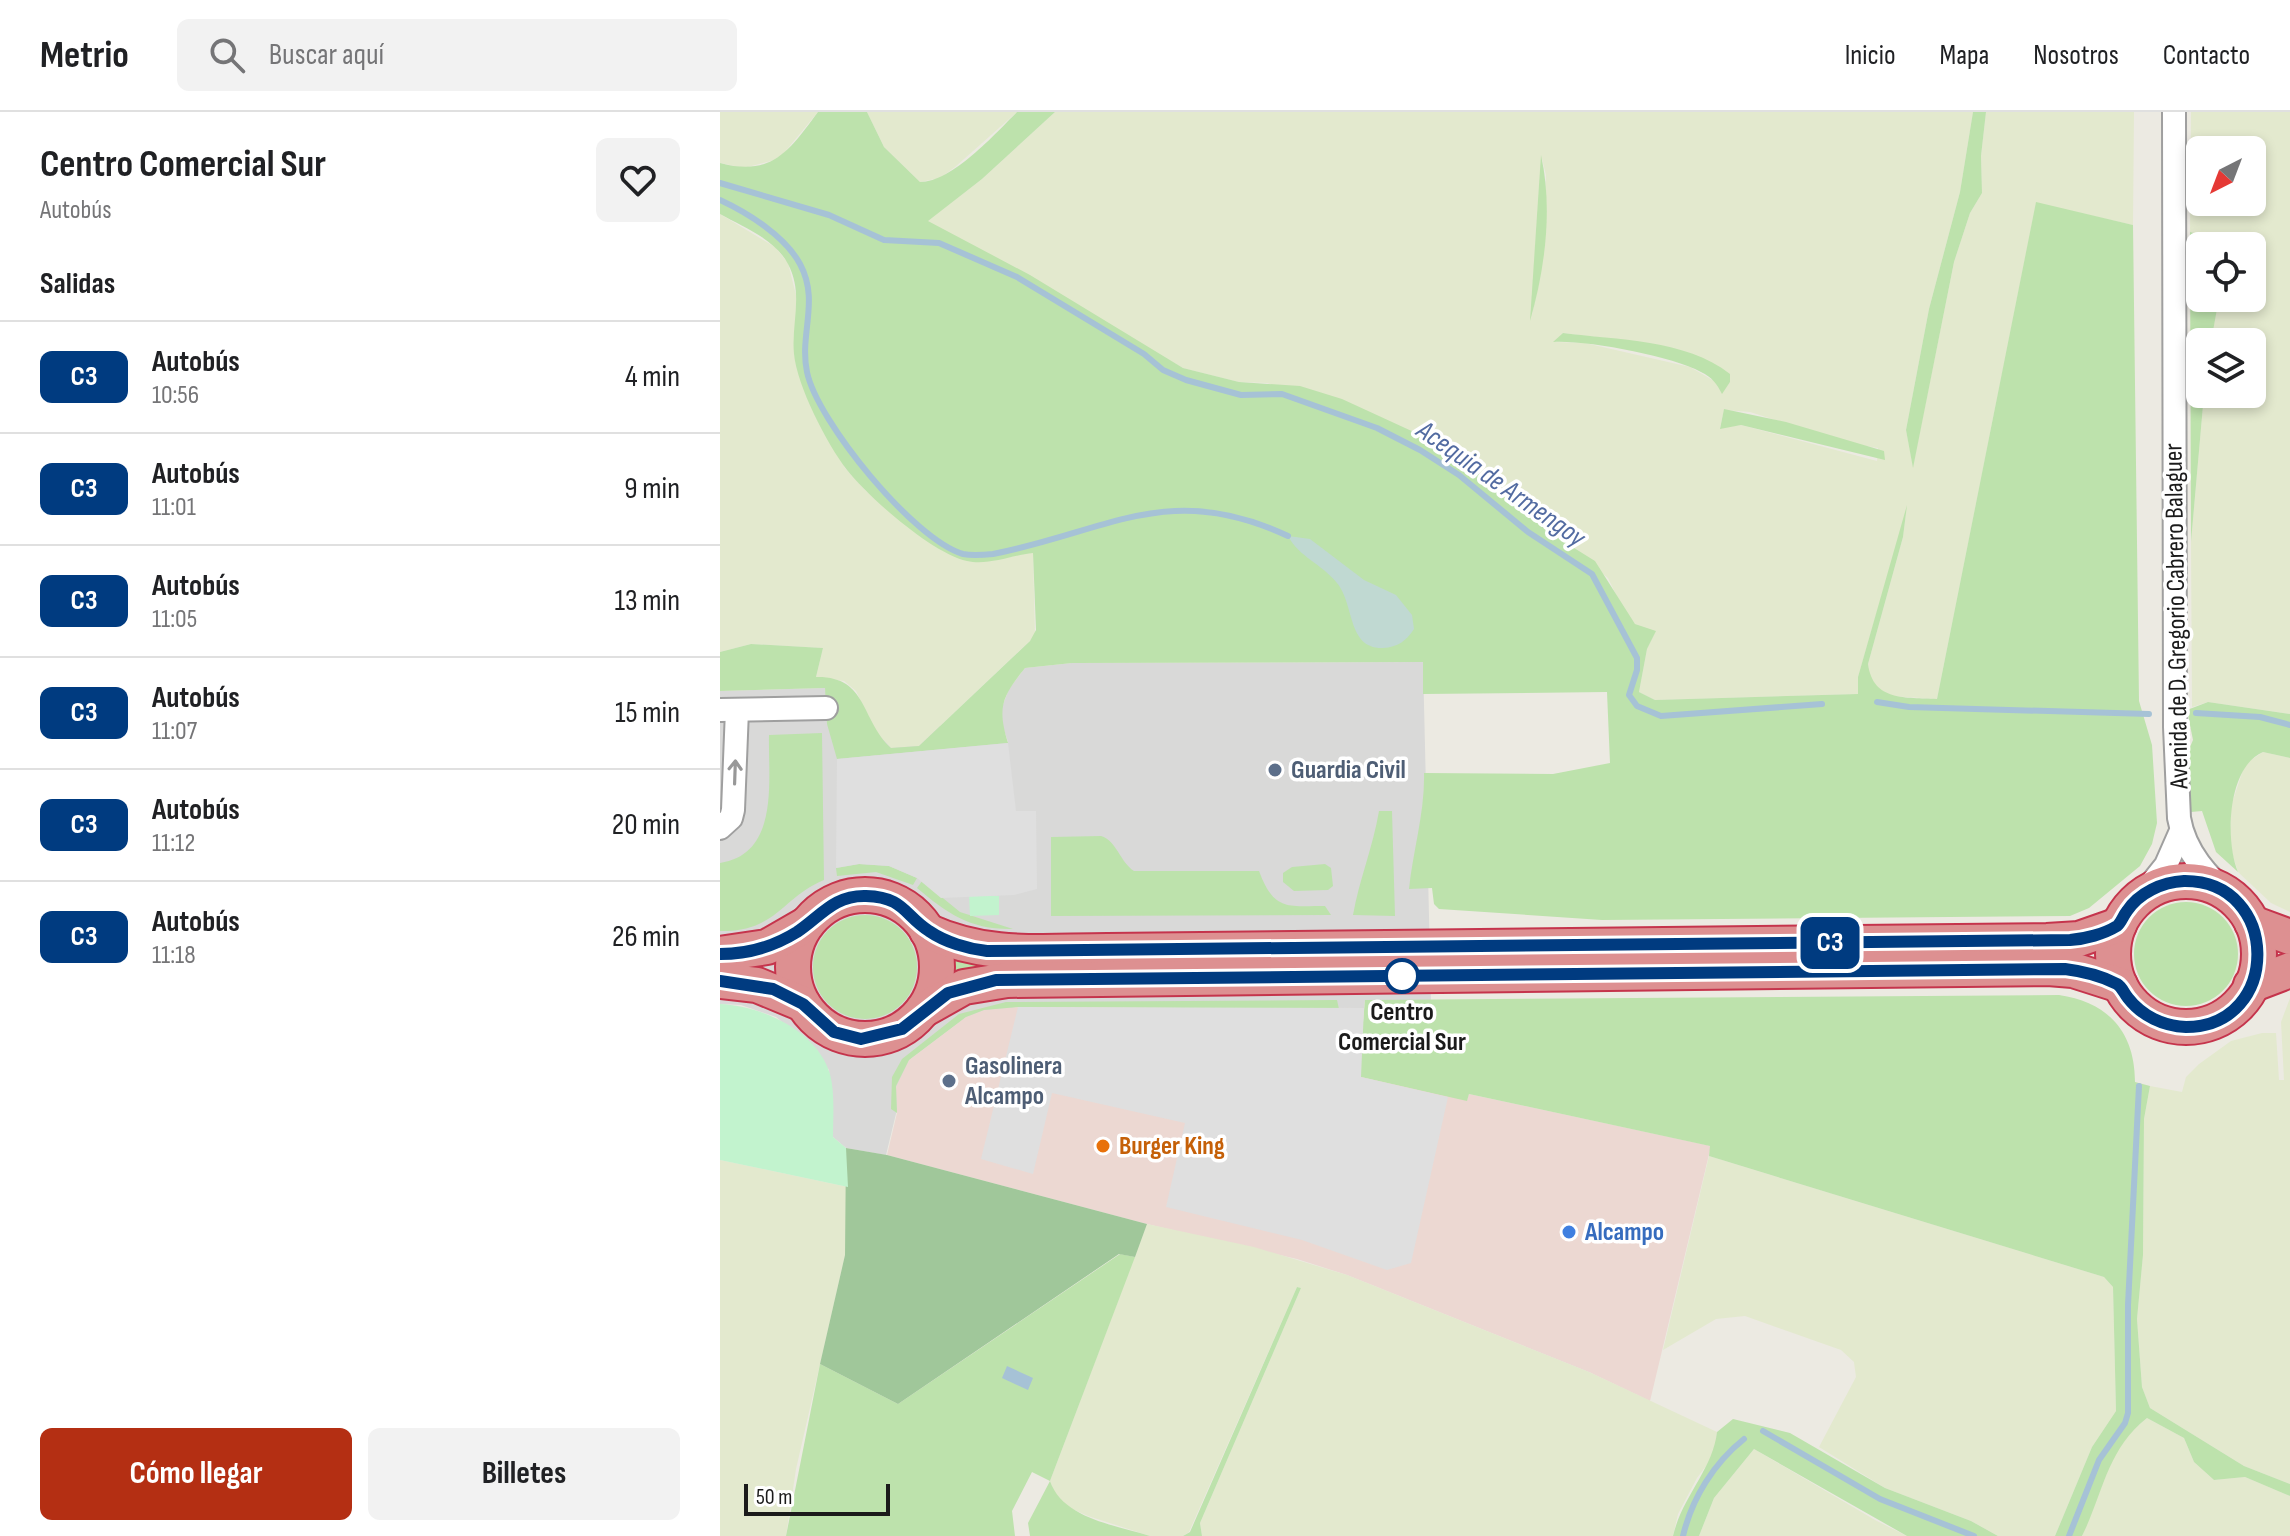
<!DOCTYPE html>
<html lang="es">
<meta charset="utf-8">
<style>
:root{--surface:#fff;--page:#f2f2f2;--text:#202124;--muted:#757577;--line:#e0e0e0;--accent:#b42f13}
body{margin:0;font-family:"Sofia Sans Condensed",sans-serif;background:var(--page);color:var(--text);height:100vh;display:flex;flex-direction:column;font-size:30px;white-space:nowrap}
*{box-sizing:border-box;margin:0}
p{font-size:26px;color:var(--muted)}
.icon{flex:none;width:44px;height:44px;fill:none;stroke:currentColor;stroke-width:2;stroke-linecap:round;stroke-linejoin:round}
.map{position:relative;flex:1;overflow:hidden}
.drawer{display:flex;flex-direction:column;background:var(--surface);width:720px}
.drawer>*{flex:none}
.badge{padding:0 16px;border-radius:12px;font-size:28px;line-height:52px}
.needle{width:52px;rotate:222deg}
.tools{position:absolute;left:1466px;top:24px;display:grid;gap:16px}
.tools a{display:grid;place-items:center;width:80px;height:80px;border-radius:12px;background:var(--surface);box-shadow:0 4px 12px #0003;font-size:40px}
.scale{position:absolute;left:24px;bottom:20px;width:146px;box-sizing:border-box;padding-left:8px;border:4px solid #1b1b1b;border-top:0;font-size:22px;line-height:28px;white-space:nowrap;color:#1b1b1b;-webkit-text-stroke:6px #fff;paint-order:stroke}
.map>.badge{position:absolute;translate:-50% -50%;box-shadow:0 0 0 4px #fff}
h2{padding:0 40px;font-size:30px;line-height:72px}
.round{display:grid;place-items:center;flex:none;width:84px;height:84px;border-radius:12px;background:var(--page)}
.overview{display:flex;align-items:center;justify-content:space-between;height:136px;padding:0 40px}
h1{font-size:38px;font-weight:700;line-height:60px}
.action{display:flex;gap:16px;margin-top:auto;padding:16px 40px}
.action a{flex:1;height:92px;border-radius:12px;background:var(--accent);color:#fff;font-size:32px;font-weight:700;line-height:92px;text-align:center}
.action a+a{background:var(--page);color:var(--text)}
ul{padding:0;list-style:none}
li{display:flex;align-items:center;gap:24px;height:112px;padding:0 40px;border-top:2px solid var(--line)}
li div{flex:1}
li b{display:block;font-size:30px}
li em{font-style:normal}
li .badge{min-width:88px;font-weight:700;text-align:center}
header{display:flex;align-items:center;gap:48px;box-sizing:border-box;height:112px;padding:0 40px;background:var(--surface);border-bottom:2px solid var(--line)}
header strong{font-size:38px}
nav{display:flex;gap:44px;margin-inline-start:auto;font-size:28px}
.search{width:560px;height:72px;background:var(--page);display:flex;align-items:center;gap:20px;box-sizing:border-box;padding:0 28px;border-radius:12px;color:var(--muted);font-size:30px}
main{display:flex;flex:1;min-height:0}
.map>svg:first-child{display:block}
</style>
<header>
<strong>Metrio</strong>
<div class="search"><svg class="icon" aria-label="search" viewBox="0 0 24 24"><circle cx="10" cy="10" r="6"/><path d="M15 15l6 6"/></svg>Buscar aquí</div>
<nav><a>Inicio</a><a>Mapa</a><a>Nosotros</a><a>Contacto</a></nav>
</header>
<main>
<section class="drawer">
<div class="overview"><div><h1>Centro Comercial Sur</h1><p>Autobús</p></div><a class="round"><svg class="icon" aria-label="heart" viewBox="0 0 24 24"><path d="M12 20l-8-8c-3-5 5-10 8-4 3-6 11-1 8 4z"/></svg></a></div>
<h2>Salidas</h2>
<ul>
<li><span class="badge" style="background:#003b80;color:#fff">C3</span><div><b>Autobús</b><p>10:56</p></div><em>4 min</em></li>
<li><span class="badge" style="background:#003b80;color:#fff">C3</span><div><b>Autobús</b><p>11:01</p></div><em>9 min</em></li>
<li><span class="badge" style="background:#003b80;color:#fff">C3</span><div><b>Autobús</b><p>11:05</p></div><em>13 min</em></li>
<li><span class="badge" style="background:#003b80;color:#fff">C3</span><div><b>Autobús</b><p>11:07</p></div><em>15 min</em></li>
<li><span class="badge" style="background:#003b80;color:#fff">C3</span><div><b>Autobús</b><p>11:12</p></div><em>20 min</em></li>
<li><span class="badge" style="background:#003b80;color:#fff">C3</span><div><b>Autobús</b><p>11:18</p></div><em>26 min</em></li>
</ul>
<div class="action"><a>Cómo llegar</a><a>Billetes</a></div>
</section>
<div class="map">
<svg width="1570" height="1424" viewBox="0 0 1570 1424">
<rect width="100%" height="100%" fill="#eceae2"/>
<path fill="#d9d9d8" d="M703,550L711,889L645,888L644,896L298,895L246,905L189,948L166,1043L126,1036L113,1025L109,958L88,931L56,905L21,893L0,892V579L105,576L108,587L288,630L279,603L289,577L305,556L352,551Z"/>
<path fill="#ecd8d2" d="M298,895L644,896L639,955L642,965L747,988L749,982L991,1034L930,1289L869,1260L627,1163L577,1147L427,1112L167,1043L177,1001L176,975L189,948L246,905L264,898Z"/>
<g fill="#e3e9ce" fill-rule="evenodd">
<path d="M0,0H98L59,47L24,56L0,51Z"/>
<path d="M147,0H297L235,55L220,66L200,70L164,35Z"/>
<path d="M335,0H1253L1240,80L1209,197L1186,318L1193,354L1234,150L1250,101L1262,81L1261,44L1266,0H1414L1413,113L1316,91L1217,587L1169,584L1155,575L1149,563L1148,552L1183,425L1186,400L1138,565V582L935,588L919,580L927,537L935,520L915,512L902,495L888,466L741,347L709,327L547,271L519,270L463,256L207,109L262,67ZM822,47L826,63L824,135L812,203ZM843,221L934,232L1010,270L1002,281L996,270L970,255L865,231L835,230ZM1004,298L1030,300L1128,331L1158,336L1157,349L1021,313L1000,316Z"/>
<path d="M1471,0H1570V602L1488,590L1472,595L1471,430L1484,282H1532V230H1491L1492,223L1499,186H1532V134H1510L1470,120ZM1480,38H1532V90H1480Z"/>
<path d="M0,102L55,135L68,151L78,191L74,241L81,268L125,356L146,379L216,434L270,449L313,440L315,524L199,634L171,636L155,619L136,579L124,569L96,565L103,536L31,532L0,540Z"/>
<path d="M1543,640L1570,646V800L1551,791L1518,760L1510,735L1511,694L1525,652Z"/>
<path d="M1570,886V1372L1524,1354L1430,1296L1422,1275L1417,1207L1423,1143L1424,1007L1430,974L1462,980L1466,965L1479,952L1511,929L1542,921H1556L1559,968H1564L1561,910Z"/>
<path d="M989,1044L1384,1165L1393,1175L1396,1299L1372,1335L1335,1424H1278L1251,1409L1165,1376L1099,1335L1136,1265L1134,1250L1121,1238L1025,1204L996,1207L943,1238Z"/>
<path d="M0,1048L128,1075L125,1143L76,1357L66,1424H0Z"/>
<path d="M427,1112L534,1135L627,1163L869,1260L997,1320L995,1342L977,1366L958,1402L953,1424H482L480,1411L581,1176L577,1175L469,1420L463,1424H430L368,1404L348,1395L335,1383L330,1369Z"/>
<path d="M1427,1306L1464,1326L1474,1350L1494,1368L1525,1365L1570,1384V1424H1362L1395,1341L1414,1317Z"/>
<path d="M1034,1337L1155,1408L1187,1424H979L994,1386Z"/>
</g>
<g fill="#bde2ac">
<path d="M98,0H147L164,35L200,70C232,70 275,22 297,0H335L262,67L208,109L310,163L463,256L519,270L580,274L622,287L709,327L741,347L830,421L875,449L915,512L936,519L927,537L919,580L935,588L1138,582V565L1187,393L1183,425L1148,552C1153,590 1186,585 1217,587L1316,90L1413,113L1419,589L1432,633L1437,711L1432,732L1420,754L1369,796L1350,804L882,808L719,797L714,792L712,776L689,777C693,738 705,700 704,661L833,662L890,651L887,580L703,582V550L352,551L305,556C282,585 277,595 288,631L117,647L107,612L105,576L0,579V540L31,532L103,536L96,565C148,564 140,607 171,636L199,634L310,529L316,518L313,441C292,443 268,454 247,449C213,442 148,385 127,358C107,332 77,274 74,242C71,211 84,182 68,152C55,127 23,115 0,102V51C52,65 69,39 98,0Z"/>
<path d="M1253,0H1266L1261,44L1262,81L1250,101L1234,150L1193,356L1186,318L1209,197L1240,80Z"/>
<path d="M821,43C833,97 825,157 810,209Z"/>
<path d="M1470,120L1511,132L1480,134V186H1499L1491,230H1480V282H1484L1471,430Z"/>
<path d="M843,221C896,228 966,227 1010,262V270L1002,282C997,272 992,265 981,260C951,244 867,228 833,230Z"/>
<path d="M1004,297L1066,310L1164,339L1165,348L1021,313L1000,317Z"/>
<path d="M1488,590L1570,602V646L1543,640C1507,655 1505,729 1518,760L1496,740L1482,699L1471,700L1467,642L1473,628L1467,598Z"/>
<path d="M102,621L104,768C62,785 57,820 0,819V751C60,742 48,668 49,623Z"/>
<path d="M659,699H672L675,804L633,803C639,768 653,735 659,699Z"/>
<path d="M381,724C397,729 400,750 414,759H539C554,799 567,794 605,794L611,803L331,804V725Z"/>
<path d="M139,752L169,754L197,766L193,773L156,760L117,764L116,756Z"/>
<path d="M605,752L611,756L613,774L608,778L574,779L563,770V761L572,755Z"/>
<path d="M202,769L240,800L293,817C251,818 228,802 197,776Z"/>
<circle cx="1466" cy="842" r="52"/>
<circle cx="145" cy="855" r="52"/>
<path d="M229,842L278,855L230,865Z"/>
<path d="M1339,883C1389,890 1415,921 1415,970L1430,974L1424,1007L1423,1143L1417,1207L1422,1275L1430,1296L1524,1354L1570,1372V1384L1525,1365L1494,1368L1474,1350L1464,1326L1427,1306C1387,1337 1383,1382 1362,1424H1335L1372,1335L1396,1299L1393,1175L1384,1165L989,1044L990,1034L749,982L747,989L641,965L639,955L645,888Z"/>
<path d="M617,888L619,897L298,895L264,898L246,905L189,948L176,974L177,1001L171,997L172,965L182,947L239,902L286,890Z"/>
<path d="M400,1142L415,1145L330,1369C343,1407 396,1413 430,1424H310L308,1411L330,1369L312,1360L292,1399L295,1424H66L100,1252L178,1292Z"/>
<path d="M577,1175L581,1176L480,1411L482,1424H463L470,1420Z"/>
<path d="M1013,1307L1070,1321L1165,1376L1251,1409L1278,1424H1187L1034,1337L994,1386L979,1424H953C962,1385 993,1357 997,1320Z"/>
</g>
<path fill="#a0c79a" d="M126,1036L167,1043L427,1112L415,1145L399,1142L178,1292L100,1252L125,1143Z"/>
<path fill="#c0d9d2" d="M568,424L590,427L644,468L676,483L692,503L694,517C686,529 678,535 663,536C627,537 635,493 617,471C602,452 579,445 568,424Z"/>
<g fill="#c2f3ce">
<path d="M249,784H279V803L250,804Z"/>
<path d="M0,892C41,894 97,918 110,962C115,981 113,1005 113,1025L126,1036L128,1075L0,1048Z"/>
</g>
<g fill="#dfdfdf">
<path d="M288,631L296,699H316L317,777L294,783L221,786L197,766L169,754L139,752L116,756L117,647Z"/>
<path d="M298,895L644,896L641,965L728,985L691,1151L667,1158L582,1128L446,1095L465,1011L332,981L313,1062L261,1047Z"/>
</g>
<path fill="#a6c2d6" d="M287,1254L313,1266L308,1278L282,1266Z"/>
<g fill="none" stroke-linecap="round" stroke-linejoin="round">
<g stroke="#a6c2d6" stroke-width="6">
<path d="M0,71L109,103L164,128L219,131L297,165L424,242L443,258L466,268L521,283L562,282L657,316L700,338L739,363L808,420L872,462L917,546V558L909,583L917,594L941,604L1102,592"/>
<path d="M0,88C28,101 65,124 80,152C100,189 79,222 87,260C97,309 194,428 243,442C253,444 263,443 273,442C389,419 449,368 568,424"/>
<path d="M1157,590L1189,595L1429,602"/>
<path d="M1476,601L1540,605L1570,613"/>
<path d="M1043,1319L1160,1387L1254,1424"/>
<path d="M963,1424C972,1386 994,1351 1024,1327"/>
<path d="M1349,1424L1379,1348L1405,1311L1408,1301V1193L1419,974"/>
</g>
<defs>
<g id="minor">
<path d="M1454,0L1455,615L1459,706C1465,741 1488,765 1514,788"/>
<path d="M0,598L106,596"/>
<path d="M0,716L11,706L13,698L17,598"/>
<path d="M1422,783L1446,753L1461,719"/>
</g>
<g id="highway">
<circle cx="1466" cy="842" r="73"/>
<circle cx="145" cy="855" r="72"/>
<path d="M1532,811L1570,825"/>
<path d="M207,819C269,847 321,839 387,839L1327,829L1359,827L1399,813"/>
<path d="M0,842L47,835L87,812"/>
<path d="M0,869L37,873L83,892"/>
<path d="M1531,873L1570,858"/>
<path d="M203,898L244,875L287,868L1328,856L1353,858L1400,873"/>
</g>
</defs>
<use href="#minor" stroke="#9f9f9f" stroke-width="26"/>
<use href="#highway" stroke="#c5344c" stroke-width="38"/>
<use href="#minor" stroke="#fff" stroke-width="22"/>
<use href="#highway" stroke="#dd9091" stroke-width="34"/>
</g>
<defs><path id="oneway-shaft" d="M-6 0H5M1.5-3L5.5 0L1.5 3" fill="none" stroke-width="1.6" stroke-linecap="round" stroke-linejoin="round" transform="scale(2)"/></defs>
<use stroke="#989898" href="#oneway-shaft" transform="translate(15 660) rotate(-88)"/>
<g fill="none" stroke-linecap="round" stroke-linejoin="round">
<defs>
<path id="line" d="M0,842C28,842 53,835 77,820C101,804 114,783 146,784C184,785 184,803 209,819C225,830 248,837 267,839L1350,828C1365,827 1384,822 1397,814C1401,811 1403,804 1407,799C1419,781 1442,770 1464,769C1561,768 1562,915 1466,915C1443,914 1422,904 1408,886C1404,881 1402,875 1397,872C1382,864 1361,859 1345,857L276,868L228,881L182,917L141,927L114,920L83,892L53,877L0,869"/>
</defs>
<use href="#line" stroke="#fff" stroke-width="18"/>
<use href="#line" stroke="#003b80" stroke-width="12"/>
</g>
<g fill="#5c6f8a" stroke="#fff" stroke-width="3">
<circle cx="555" cy="658" r="8"/>
<circle cx="229" cy="969" r="8"/>
</g>
<circle fill="#fff" stroke="#003b80" stroke-width="4" cx="682" cy="864" r="16"/>
<circle fill="#e8710a" stroke="#fff" stroke-width="3" cx="383" cy="1034" r="8"/>
<circle fill="#3f7fe0" stroke="#fff" stroke-width="3" cx="849" cy="1120" r="8"/>
<g text-anchor="middle" dominant-baseline="central" stroke-width="7" stroke-linejoin="round" paint-order="stroke">
<g font-size="26" fill="#1b1b1b" stroke="#fff">
<text transform="translate(1457 504) rotate(-91)">Avenida de D. Gregorio Cabrero Balaguer</text>
</g>
<g font-size="26" font-weight="bold" fill="#4e5e75" stroke="#fff" text-anchor="start">
<text x="571" y="658">Guardia Civil</text>
<text x="245" y="954">Gasolinera<tspan x="245" dy="30">Alcampo</tspan></text>
</g>
<g font-size="26" font-weight="bold" fill="#1b1b1b" stroke="#fff">
<text x="682" y="900">Centro<tspan x="682" dy="30">Comercial Sur</tspan></text>
</g>
<g font-size="26" font-weight="bold" fill="#c56008" stroke="#fff" text-anchor="start">
<text x="399" y="1034">Burger King</text>
</g>
<g font-size="26" font-weight="bold" fill="#366cbe" stroke="#fff" text-anchor="start">
<text x="865" y="1120">Alcampo</text>
</g>
<g font-size="28" font-style="italic" fill="#526ba1" stroke="#fff">
<text transform="translate(781 372) rotate(35)">Acequia de Armengoy</text>
</g>
</g>
</svg>
<div class="tools">
<a><svg class="needle" viewBox="-14 -14 28 28"><path d="M0-13l5 13h-10z" fill="#e53935"/><path d="M0 13l5-13h-10z" fill="#757577"/></svg></a>
<a><svg class="icon" aria-label="locate" viewBox="0 0 24 24"><circle cx="12" cy="12" r="6"/><path d="M12 2v4M12 18v4M2 12h4M18 12h4"/></svg></a>
<a><svg class="icon" aria-label="layers" viewBox="0 0 24 24"><path d="M12 4l9 5-9 5-9-5zM3 14l9 5 9-5"/></svg></a>
</div>
<div class="scale">50 m</div>
<b class="badge" style="left:1110px;top:831px;background:#003b80;color:#fff">C3</b>
</div>
</main>
